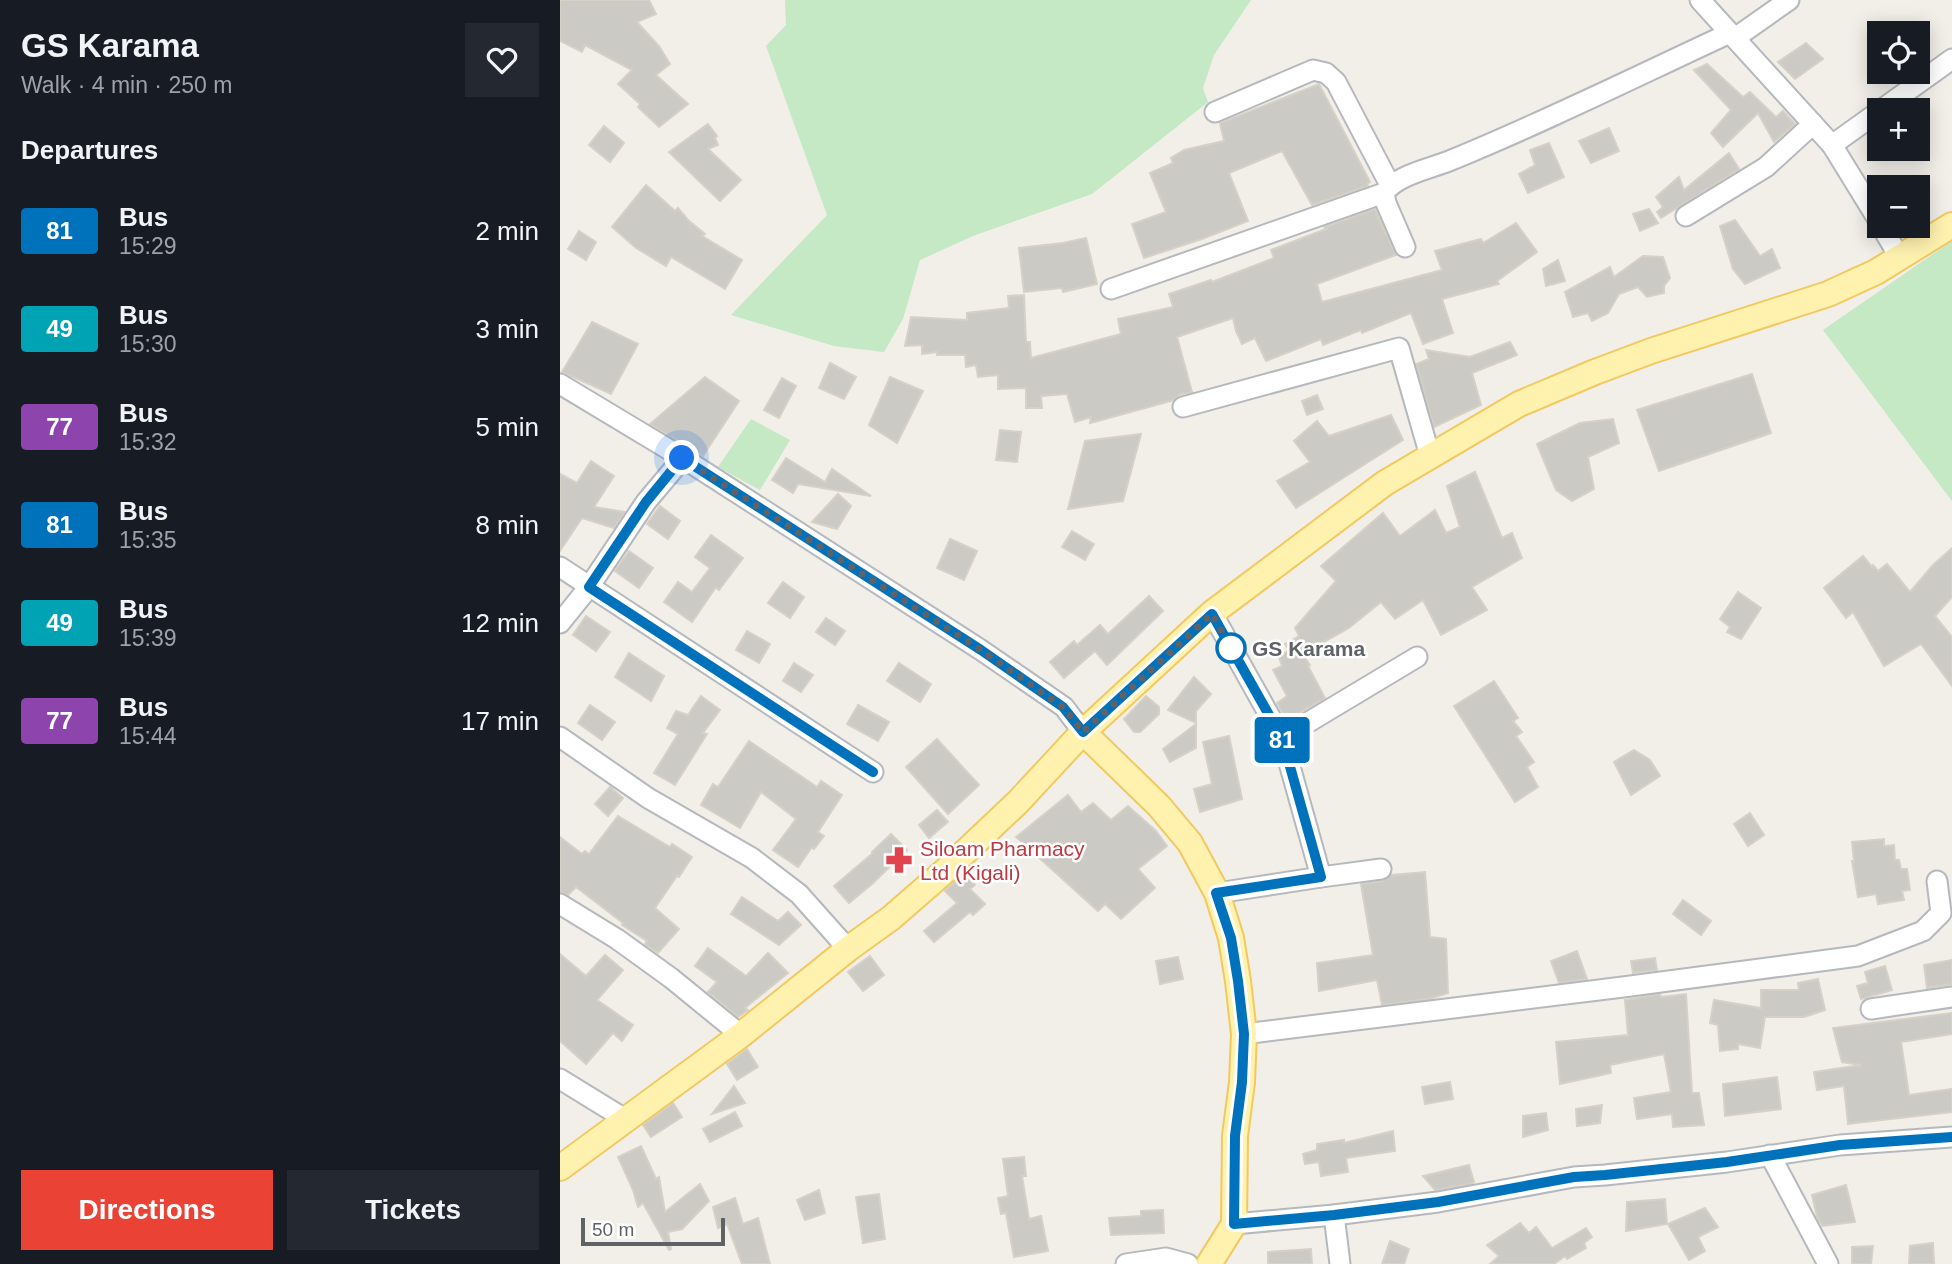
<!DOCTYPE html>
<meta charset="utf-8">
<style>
:root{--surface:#171b24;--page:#242831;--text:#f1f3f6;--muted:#9ea1a6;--accent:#ea4335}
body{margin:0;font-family:Helvetica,sans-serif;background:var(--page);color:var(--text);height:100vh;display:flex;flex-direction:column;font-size:26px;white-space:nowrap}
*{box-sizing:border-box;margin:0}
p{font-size:23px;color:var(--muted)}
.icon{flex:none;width:38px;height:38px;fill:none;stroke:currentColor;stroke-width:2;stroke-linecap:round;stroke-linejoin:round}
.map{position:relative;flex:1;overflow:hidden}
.drawer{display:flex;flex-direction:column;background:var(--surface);width:560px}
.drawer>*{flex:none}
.badge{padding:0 14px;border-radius:5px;font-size:24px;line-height:46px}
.tools{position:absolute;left:1307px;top:21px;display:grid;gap:14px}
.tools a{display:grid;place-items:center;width:63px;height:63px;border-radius:0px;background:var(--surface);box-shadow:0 4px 18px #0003;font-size:35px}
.scale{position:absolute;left:21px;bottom:18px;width:144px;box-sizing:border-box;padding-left:7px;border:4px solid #5f6368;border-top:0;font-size:19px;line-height:24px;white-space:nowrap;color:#5f6368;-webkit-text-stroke:5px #fff;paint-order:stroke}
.you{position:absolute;width:35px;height:35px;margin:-18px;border:5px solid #fff;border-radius:50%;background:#1a73e8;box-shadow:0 0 0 10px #1a73e833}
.map>.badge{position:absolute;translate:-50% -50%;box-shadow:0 0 0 4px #fff}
h2{padding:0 21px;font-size:26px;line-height:63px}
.round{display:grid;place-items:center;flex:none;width:74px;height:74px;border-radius:0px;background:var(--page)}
.overview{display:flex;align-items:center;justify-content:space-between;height:119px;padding:0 21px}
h1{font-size:33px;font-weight:700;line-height:52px}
.primary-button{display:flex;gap:14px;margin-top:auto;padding:14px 21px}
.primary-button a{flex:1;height:80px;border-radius:0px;background:var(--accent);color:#fff;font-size:28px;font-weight:700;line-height:80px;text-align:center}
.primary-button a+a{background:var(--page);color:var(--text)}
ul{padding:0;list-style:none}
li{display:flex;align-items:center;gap:21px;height:98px;padding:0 21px}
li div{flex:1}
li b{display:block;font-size:26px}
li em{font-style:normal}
li .badge{min-width:77px;font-weight:700;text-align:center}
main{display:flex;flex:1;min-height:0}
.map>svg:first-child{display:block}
</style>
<main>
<section class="drawer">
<div class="overview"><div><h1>GS Karama</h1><p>Walk · 4 min · 250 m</p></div><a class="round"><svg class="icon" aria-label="heart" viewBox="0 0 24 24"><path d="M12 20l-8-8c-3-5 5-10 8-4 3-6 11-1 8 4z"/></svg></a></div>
<h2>Departures</h2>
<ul>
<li><span class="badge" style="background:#0072bc;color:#fff">81</span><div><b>Bus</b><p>15:29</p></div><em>2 min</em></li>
<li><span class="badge" style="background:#00a3b4;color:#fff">49</span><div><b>Bus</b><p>15:30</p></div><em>3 min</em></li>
<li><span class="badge" style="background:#8e44ad;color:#fff">77</span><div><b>Bus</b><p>15:32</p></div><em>5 min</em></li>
<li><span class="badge" style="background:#0072bc;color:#fff">81</span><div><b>Bus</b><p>15:35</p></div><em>8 min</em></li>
<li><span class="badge" style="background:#00a3b4;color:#fff">49</span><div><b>Bus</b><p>15:39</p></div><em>12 min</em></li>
<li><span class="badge" style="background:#8e44ad;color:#fff">77</span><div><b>Bus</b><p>15:44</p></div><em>17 min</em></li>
</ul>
<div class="primary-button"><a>Directions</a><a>Tickets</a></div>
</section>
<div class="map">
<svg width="1392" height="1264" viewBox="0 0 1392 1264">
<rect width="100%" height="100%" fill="#f1efe8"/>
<g fill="#c5e8c5">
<path d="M225,0H691L654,55L643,88L648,102L532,194L413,236L360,260L343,319L324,352L274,346L171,315L267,215L206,46L226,25Z"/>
<path d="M1392,241V501L1263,330Z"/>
<path d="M191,419L230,440L200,490L158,467Z"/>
</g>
<g fill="#cccac5" stroke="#d6d1c6" stroke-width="2">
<path d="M0,0H89L96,14L77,22L99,46L110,64L96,75L128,104L99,127L78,107L80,104L58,84L72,70L25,45L22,52L0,41Z"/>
<path d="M1246,43L1263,59L1235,79L1218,62Z"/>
<path d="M1147,64L1183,97L1190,92L1216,117L1223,111L1235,124L1214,142L1198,113L1163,147L1151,133L1171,110L1134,70Z"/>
<path d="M759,84L810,182L807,184L808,186L752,205L722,151L669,173L688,221L642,239L584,258L572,224L606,212L590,173L613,163L611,158L624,150L664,141L660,123Z"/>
<path d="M148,124L157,136L155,138L158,145L148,149L181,180L160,201L109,152Z"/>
<path d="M44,126L64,143L50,162L29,145Z"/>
<path d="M1049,128L1059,151L1031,163L1019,141Z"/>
<path d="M989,143L1004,177L968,193L959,174L975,165L970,150Z"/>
<path d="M1169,153L1179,169L1101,218L1097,212L1103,207L1096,197L1119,177L1124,190Z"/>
<path d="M86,185L115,211L118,208L128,220L145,234L142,236L182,260L165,289L111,257L106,266L76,248L52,227Z"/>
<path d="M815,209L836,255L757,284L762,302L882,270L875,251L921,239L923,243L956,223L977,252L937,281L939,284L882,299L893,333L863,344L851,313L802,333L801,330L763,345L761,339L706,361L695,338L682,344L676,331L673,318L617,337L632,392L619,395L614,400L530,423L531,417L515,422L507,394L481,396L482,408H466V388L438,389V375L418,377L416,365L406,367L405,355H377V352L362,354V345L345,346L351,317L407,320V313L449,308L448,296L464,295L466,342H470L471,358L561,334L558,319L613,307L609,294L651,280L652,282L714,258L711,250L766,229L764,227Z"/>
<path d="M1089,209L1098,223L1080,231L1073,214Z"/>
<path d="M1175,220L1200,256L1212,249L1220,268L1185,284L1173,269L1160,226Z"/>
<path d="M19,231L36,242L26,260L8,249Z"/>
<path d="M526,238L537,284L503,292L502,288L464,292L459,248L503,243Z"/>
<path d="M1083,256L1103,257L1110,278L1104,286V293L1087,297L1078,287L1059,294L1048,313L1032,321L1028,313L1013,317L1005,292L1050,267L1054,277Z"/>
<path d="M998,260L1005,281L986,286L983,269Z"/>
<path d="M32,322L78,344L51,394L2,372Z"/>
<path d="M950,342L957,355L912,373L921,405L874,427L856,364L869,359L866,350L910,357Z"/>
<path d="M270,363L296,377L284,399L259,388Z"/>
<path d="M1192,374L1211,433L1099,471L1077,410Z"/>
<path d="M145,377L179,401L143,456L90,424Z"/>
<path d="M330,377L363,391L337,443L309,425Z"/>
<path d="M222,378L236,386L219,418L204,410Z"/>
<path d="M757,395L763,409L747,415L742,401Z"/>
<path d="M831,415L843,440L736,508L717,481L750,462L734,441L757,421L769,436Z"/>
<path d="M1053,419L1059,443L1028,457L1034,489L1012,501L996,490L977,444L1020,423Z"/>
<path d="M440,430L461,432L457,462L436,460Z"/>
<path d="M581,434L563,501L508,509L525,441Z"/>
<path d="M226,458L265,482L272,469L311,496L238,484L233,493L212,480Z"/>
<path d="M31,461L54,476L34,507L65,512L54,528L22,518L0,551V474L17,483Z"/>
<path d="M915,472L942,538L952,533L962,558L912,587L927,610L881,635L863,600L835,619L821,602L789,628L742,654L750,665L748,666L765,698L727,720L717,703L727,696L713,670L722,666L719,657L729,650L725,644L739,636L735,628L776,581L761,566L823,513L840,536L875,510L886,533L900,527L887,486Z"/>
<path d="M278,494L291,506L277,529L252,522Z"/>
<path d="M100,506L120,521L108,539L87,524Z"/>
<path d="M512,531L534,544L525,560L502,547Z"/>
<path d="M151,535L183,558L159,590L156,587L132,622L104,602L118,582L132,592L150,568L135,557Z"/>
<path d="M390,539L417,551L404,580L377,568Z"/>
<path d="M1392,548V597L1375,616L1392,637V686L1361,644L1324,666L1293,612L1286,618L1264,588L1303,556L1312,567L1313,565L1318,571L1327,564L1350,592L1373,565Z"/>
<path d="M69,551L93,568L79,588L55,571Z"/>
<path d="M223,582L244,597L230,618L208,603Z"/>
<path d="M1178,592L1201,608L1181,639L1167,632L1170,627L1160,619Z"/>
<path d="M589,596L603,611L547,665L535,651L504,678L490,662L514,641L517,645L540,625L548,634Z"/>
<path d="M26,616L50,632L36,651L13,635Z"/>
<path d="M266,618L285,631L275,645L256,632Z"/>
<path d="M187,631L210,644L199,663L176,650Z"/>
<path d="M69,653L104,676L91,701L55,677Z"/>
<path d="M234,663L253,675L241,692L223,681Z"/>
<path d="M339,663L371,684L360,702L327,681Z"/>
<path d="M634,677L651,694L636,711V723L608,710Z"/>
<path d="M934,681L958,718L953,721L962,732L956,736L974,762L967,767L978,787L955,802L894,706Z"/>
<path d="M141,696L160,710L143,733L147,734L115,785L94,773L118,734L107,728L116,711L128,715Z"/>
<path d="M586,696L599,707V714L580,732H574L564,719Z"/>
<path d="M30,705L55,722L42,740L18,723Z"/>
<path d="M298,705L329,722L318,741L287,724Z"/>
<path d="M636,724V748L610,762L603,749Z"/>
<path d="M669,736L682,799L640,812L634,789L652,784L643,742Z"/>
<path d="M377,739L419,785L388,814L346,767Z"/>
<path d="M189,741L257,787L261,781L282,795L258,832L264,836L254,849L252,847L238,867L213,850L236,819L201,792L180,828L141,805L153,784L158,787Z"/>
<path d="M1074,750L1090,760L1100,776L1071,795L1054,762Z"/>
<path d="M50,787L63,798L48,816L35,804Z"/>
<path d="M508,795L521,812L533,803L551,820L568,806L596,831L607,846L578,869L595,888L561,919L545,904L538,911L456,837Z"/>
<path d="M377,810L388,822L369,838L359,825Z"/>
<path d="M1190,813L1204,835L1188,846L1174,824Z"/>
<path d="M58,816L110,847L112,844L132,857L119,877L117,876L95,908L119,929L98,953L85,944L87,941L62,925L63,923L16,887L8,895L0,892V837L22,854L25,851L29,854Z"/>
<path d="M331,834L347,850L312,884L289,903L274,886L313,853L312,852Z"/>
<path d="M1324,839V846L1334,845L1335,860H1339L1341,869H1347L1350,890L1342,891L1344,900L1318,904L1316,894L1298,897L1292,861H1294L1292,842Z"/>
<path d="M865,872L870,937L886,939L888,993L869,999L822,1005L817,980L759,991L757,963L813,955L801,884L823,881L831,875Z"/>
<path d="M404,874L415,885L410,889L425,904L413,915L410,912L374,942L364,931L397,903L385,891Z"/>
<path d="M182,897L218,921L228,912L241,925L219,945L171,914Z"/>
<path d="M1123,900L1151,921L1141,935L1113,914Z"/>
<path d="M148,948L186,976L208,953L228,973L185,1008L188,1010L178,1017L148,992L157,982L135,966Z"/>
<path d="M1017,951L1027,979L999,983L991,961Z"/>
<path d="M0,954L26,976L45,955L63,970L37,1000L73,1025L62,1041L53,1033L26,1064L0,1041Z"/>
<path d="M310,956L324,975L303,991L288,972Z"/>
<path d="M618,957L623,979L600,984L596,961Z"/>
<path d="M1095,958L1097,970L1073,973L1071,961Z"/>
<path d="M1392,960V984L1367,988L1364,965Z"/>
<path d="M1325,966L1332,990L1301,999L1297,986L1308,983L1305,972Z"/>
<path d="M1258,979L1265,1010L1244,1017H1205L1200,1048L1178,1044V1049L1160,1051L1158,1025L1150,1023L1154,1000L1201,1008V990H1239L1238,983Z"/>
<path d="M1100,994L1101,997L1126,994L1132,1093H1139L1144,1125L1113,1127L1112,1114L1077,1119L1074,1098L1111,1092L1104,1054L1050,1065L1051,1073L1000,1084L996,1042L1068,1035L1065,1000Z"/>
<path d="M1392,1013V1034L1341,1042L1349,1095L1392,1089V1112L1288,1124L1284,1086L1257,1090L1254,1072L1301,1065L1282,1062L1273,1028Z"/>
<path d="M187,1049L198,1067L177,1080L167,1064Z"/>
<path d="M1217,1077L1221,1109L1165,1116L1163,1084Z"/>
<path d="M890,1082L893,1099L865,1104L862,1087Z"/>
<path d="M174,1086L185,1103L152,1114Z"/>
<path d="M113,1103L122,1117L91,1137L83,1125Z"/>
<path d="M1042,1105L1040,1123L1017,1126L1016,1109Z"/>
<path d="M175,1112L182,1126L150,1142L143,1129Z"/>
<path d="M986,1113L988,1130L963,1137V1116Z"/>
<path d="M833,1131L835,1151L786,1158L788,1172L761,1176L759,1162L745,1164L743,1154L757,1150V1144L784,1140V1143Z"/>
<path d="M81,1146L96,1179L99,1177L105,1212L140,1184L149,1201L122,1229L108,1232L111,1249L109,1250L83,1203L78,1207L73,1190L58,1157Z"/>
<path d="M464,1157L466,1176H462L469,1219L481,1216L488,1251L454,1257L446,1213L441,1214L438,1198L448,1196L443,1159Z"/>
<path d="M909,1165L914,1182L911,1184L875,1190L863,1176Z"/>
<path d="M1286,1185L1295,1222L1262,1226L1257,1217L1252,1195Z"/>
<path d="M259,1190L265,1213L245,1220L237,1200Z"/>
<path d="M319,1194L325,1239L303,1243L296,1197Z"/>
<path d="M175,1198L183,1224L198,1218L210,1264H182L167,1224L158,1228L153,1207Z"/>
<path d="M1105,1199L1107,1224L1066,1231L1067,1202Z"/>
<path d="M1145,1208L1158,1227L1138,1237L1145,1251L1129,1260L1108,1224Z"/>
<path d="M603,1210L604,1233L551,1235L549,1218L581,1216V1211Z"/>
<path d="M960,1223L969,1233L976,1227L992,1248L1026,1228L1032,1237L1024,1243L1026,1248L1007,1259L1005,1256L994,1264H930L939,1256L927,1245Z"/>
<path d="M830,1241L849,1249L844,1264H822Z"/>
<path d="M1373,1243L1374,1264H1349L1350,1246Z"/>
<path d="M1313,1246L1311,1264H1292V1247Z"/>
<path d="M751,1249L752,1264H708V1252Z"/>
</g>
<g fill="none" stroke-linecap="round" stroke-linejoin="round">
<defs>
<g id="minor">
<path d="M1140,0L1272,145L1392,59"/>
<path d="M1175,38L1229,0"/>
<path d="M655,112L753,70L766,73L776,82L830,185"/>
<path d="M1272,145L1320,223"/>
<path d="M1126,216L1206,167L1253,124"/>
<path d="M1321,226L1340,258"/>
<path d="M845,247L826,203L824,193C837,175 869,169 889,161C985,122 1077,76 1170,33"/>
<path d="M551,289L824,193"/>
<path d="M0,384L123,458L421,650L504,707L523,732"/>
<path d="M623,407L839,348L870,456"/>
<path d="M0,567L313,772"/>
<path d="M652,613L722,738L761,877"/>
<path d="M0,623L29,587L86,502L123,458"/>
<path d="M0,737L88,798L192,858L239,894L288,949"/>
<path d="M722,738L857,657"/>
<path d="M657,893L761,877L821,869"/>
<path d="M0,904L57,939L111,978L181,1035"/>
<path d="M1311,1009L1392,997"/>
<path d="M684,1034L1063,987L1298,956L1363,931L1381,913L1377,881"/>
<path d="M0,1079L65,1119"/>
<path d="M1210,1155L1268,1264"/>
<path d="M774,1215L780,1264"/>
<path d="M674,1224L774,1215L878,1202L1014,1177L1045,1175L1167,1162L1280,1145L1392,1137"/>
<path d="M566,1264L606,1258L628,1264"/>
</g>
<g id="major">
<path d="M523,732L599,806L630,843L657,893L671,938L678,981L684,1034L682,1082L675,1136L674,1224L649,1264"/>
<path d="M0,1168L181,1035L288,949L331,918L385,871L458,802L523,732L652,613L825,483L959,404L1035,372L1091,351L1268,294L1316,272L1392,225"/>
</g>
</defs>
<use href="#minor" stroke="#b5b8bc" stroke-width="23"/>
<use href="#major" stroke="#f2c960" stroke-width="28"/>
<use href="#minor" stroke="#fff" stroke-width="19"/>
<use href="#major" stroke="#fff2af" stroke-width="24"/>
</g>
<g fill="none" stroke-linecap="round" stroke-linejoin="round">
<defs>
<path id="line" d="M313,772L29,587L86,502L122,458L421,650L503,707L523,732L652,614L722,738L761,877L656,893L671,938L678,981L684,1034L682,1082L675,1136L674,1224L774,1215L878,1202L1014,1177L1045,1175L1167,1162L1280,1145L1392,1137"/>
</defs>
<use href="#line" stroke="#fff" stroke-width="16"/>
<use href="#line" stroke="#0072bc" stroke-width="10"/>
<path stroke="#5f6368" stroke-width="7" stroke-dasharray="0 12.6" d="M122,458L421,650L503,707L523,732L652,614L675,655L671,648"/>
</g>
<defs>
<symbol id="pharmacy-bare" viewBox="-9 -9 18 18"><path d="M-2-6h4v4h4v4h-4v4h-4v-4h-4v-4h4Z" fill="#e0444e" stroke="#fff" stroke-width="2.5" paint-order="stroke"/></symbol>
</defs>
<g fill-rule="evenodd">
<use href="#pharmacy-bare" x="320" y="841" width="38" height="38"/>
</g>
<circle fill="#fff" stroke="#0072bc" stroke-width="3.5" cx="671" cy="648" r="14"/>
<g text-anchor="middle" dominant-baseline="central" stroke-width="5" stroke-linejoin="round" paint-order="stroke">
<g font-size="21" font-weight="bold" fill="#5f6368" stroke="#fff" text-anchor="start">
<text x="692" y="648">GS Karama</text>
</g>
<g font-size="21" fill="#be3a42" stroke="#fff" text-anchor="start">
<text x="360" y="848">Siloam Pharmacy<tspan x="360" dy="24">Ltd (Kigali)</tspan></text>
</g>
</g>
</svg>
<div class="tools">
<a><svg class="icon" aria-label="locate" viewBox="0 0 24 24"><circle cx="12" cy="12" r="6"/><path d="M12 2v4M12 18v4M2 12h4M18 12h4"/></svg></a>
<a>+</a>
<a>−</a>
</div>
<div class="scale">50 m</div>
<div class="you" style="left:122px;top:458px"></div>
<b class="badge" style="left:722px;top:740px;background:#0072bc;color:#fff">81</b>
</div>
</main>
